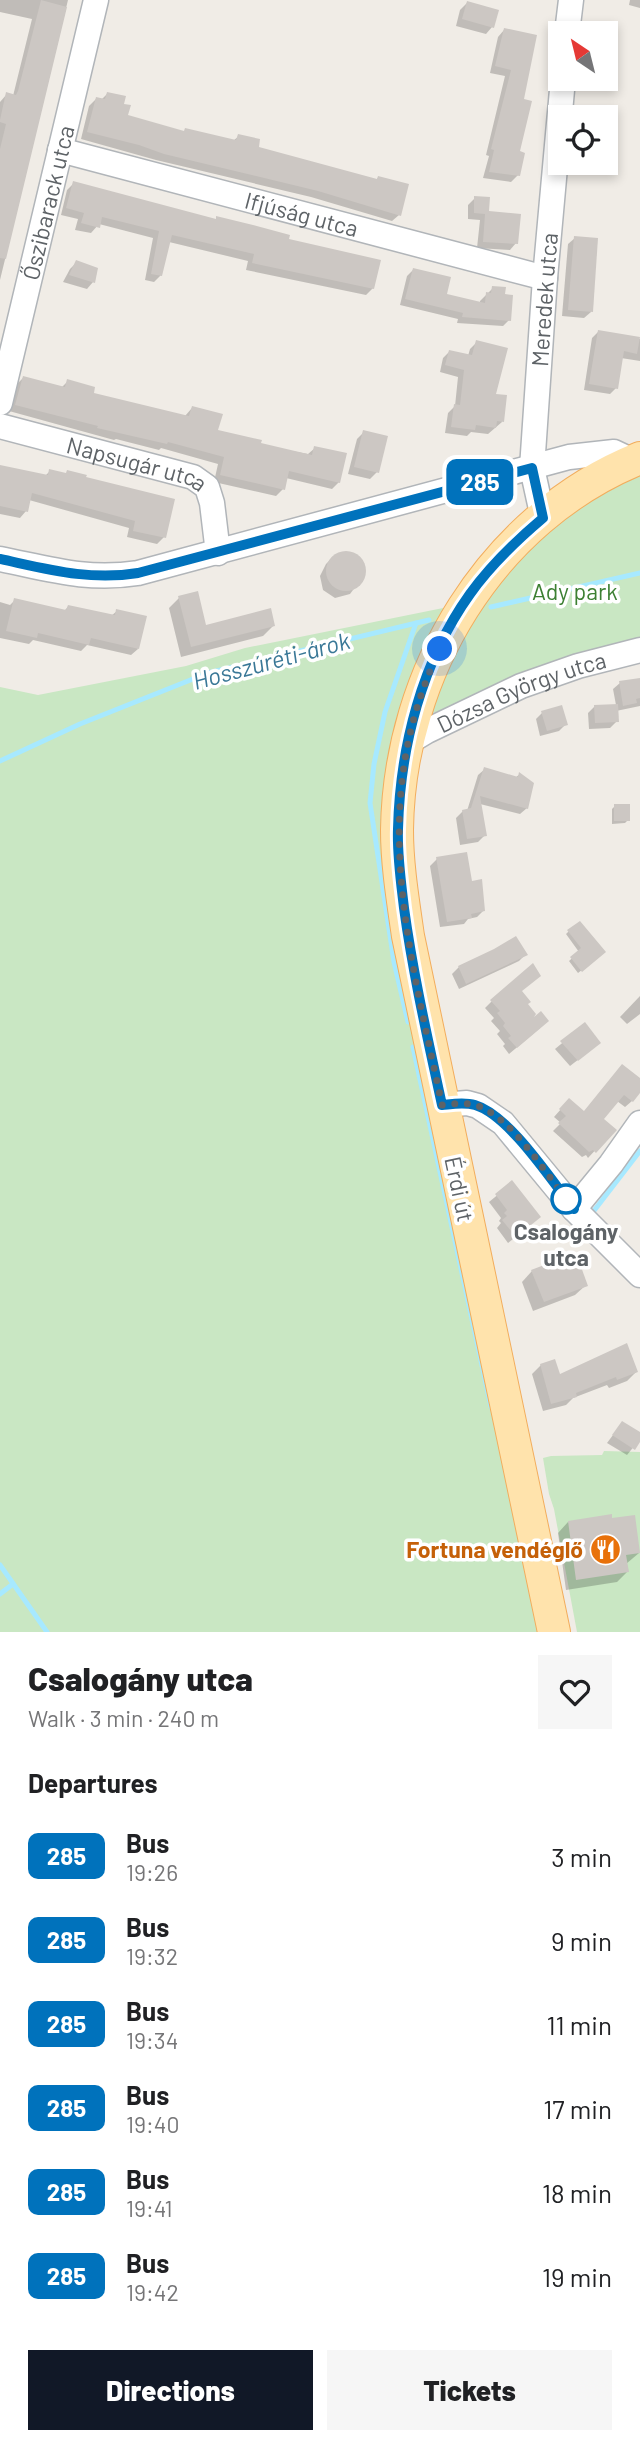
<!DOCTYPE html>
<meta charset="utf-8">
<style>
:root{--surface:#fff;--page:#f6f6f6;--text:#202124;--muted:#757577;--accent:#111827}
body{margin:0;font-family:Barlow,sans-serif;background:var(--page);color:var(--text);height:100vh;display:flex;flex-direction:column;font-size:26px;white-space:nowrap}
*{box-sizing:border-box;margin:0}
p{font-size:23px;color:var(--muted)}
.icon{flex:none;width:38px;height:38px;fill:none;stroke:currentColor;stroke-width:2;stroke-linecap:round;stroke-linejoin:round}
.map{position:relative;height:1632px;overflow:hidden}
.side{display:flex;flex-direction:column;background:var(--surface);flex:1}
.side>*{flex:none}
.badge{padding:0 14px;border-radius:10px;font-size:24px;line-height:46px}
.needle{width:46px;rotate:325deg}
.controls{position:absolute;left:548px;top:21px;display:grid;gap:14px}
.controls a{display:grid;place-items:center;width:70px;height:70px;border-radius:0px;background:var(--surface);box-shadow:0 4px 10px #0003;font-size:35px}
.you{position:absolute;width:35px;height:35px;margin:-18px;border:5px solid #fff;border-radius:50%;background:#1a73e8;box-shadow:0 0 0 10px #1a73e833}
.map>.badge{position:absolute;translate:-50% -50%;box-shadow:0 0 0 4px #fff}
h2{padding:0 28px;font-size:26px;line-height:63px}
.round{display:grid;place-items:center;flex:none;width:74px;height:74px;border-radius:0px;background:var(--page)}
.head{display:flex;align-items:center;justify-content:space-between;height:119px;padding:0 28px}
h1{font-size:33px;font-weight:800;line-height:52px}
.primary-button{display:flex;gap:14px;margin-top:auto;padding:14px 28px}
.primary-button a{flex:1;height:80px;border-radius:0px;background:var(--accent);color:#fff;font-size:28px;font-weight:800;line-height:80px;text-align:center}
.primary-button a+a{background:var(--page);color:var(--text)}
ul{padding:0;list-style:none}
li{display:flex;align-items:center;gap:21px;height:84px;padding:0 28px}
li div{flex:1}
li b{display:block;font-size:26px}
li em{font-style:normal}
li .badge{min-width:77px;font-weight:700;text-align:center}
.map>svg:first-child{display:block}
</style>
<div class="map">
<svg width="640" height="1632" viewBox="0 0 640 1632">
<rect width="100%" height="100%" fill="#f0ece6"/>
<g fill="#c9e7c3">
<path d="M640,470V641L427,715L433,693L482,598L552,524Z"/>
<path d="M453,606L389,799L545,1632H0V687L38,695L186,666L245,648Z"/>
<path d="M604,1451L640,1452V1632H577L554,1509L549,1494L543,1458L551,1456L602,1455Z"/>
</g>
<g fill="#0003">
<path d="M0,0H68L0,280V102L7,94L13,96L32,19L0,12Z"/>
<path d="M630,0H640V8L629,5Z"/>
<path d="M467,3L492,27L486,34L456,26L460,10Z"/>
<path d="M596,29L617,30L615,59L611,64L609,83L602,90L586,88V79H606V33H592Z"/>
<path d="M504,30L521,100L518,175L511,182L483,178L489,156L486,155L505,76L490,73L498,37Z"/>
<path d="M107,94L122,105L126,116L183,132L233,141L239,136L257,148L375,181L378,178L399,215L392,221L311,197L156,160L81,139L89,106L96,99L101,100Z"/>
<path d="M606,137L614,138L611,167L604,174L582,172L583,163H606Z"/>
<path d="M74,183L215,220L217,218L287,240L373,288L366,295L246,270L248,261L169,242L161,275L154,282L145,280L153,238L99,224L91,233L75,230L78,219L61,215L67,190Z"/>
<path d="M475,198L516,243L510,250L477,248L480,220L468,219V205Z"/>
<path d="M575,238L591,312L584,318L562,316L568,244Z"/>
<path d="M77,262L93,282L87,289L63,282L70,269Z"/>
<path d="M413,270L445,296L480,304V301L493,288L509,320L503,326L457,323L458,319L400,305L407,276Z"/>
<path d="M598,332L640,339V361L621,358L616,388L610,394L584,390L592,338Z"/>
<path d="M477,342L502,422L488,434L471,432L467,436L445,433L448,413L455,406L458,377L440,372L443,358L450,351L468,356L470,349Z"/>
<path d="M23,378L61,388L68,381L91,394L185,416L192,408L216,431L259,445L308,454L315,448L339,482L332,489L286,478L283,489L276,496L214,482L218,464L161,448L159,450L116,439L114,440L9,411L16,385Z"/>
<path d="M364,432L377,472L370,479L348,474L357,439Z"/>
<path d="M0,469L45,476L50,471L84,478L164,537L157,544L127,537L129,528L29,500L26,511L20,518L0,514Z"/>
<path d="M349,552L361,560L365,574L350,594L335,598L323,590L320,576L326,564L334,556Z"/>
<path d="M179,598L205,627L273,626L263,636L181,657L169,608Z"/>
<path d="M15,600L64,611L68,607L111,616L117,611L138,649L131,655L87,645L81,651L33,640L29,644L0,638V602L10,605Z"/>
<path d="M640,680V706L616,711L617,721L610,728L589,729L588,713L595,706L616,705L613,689L620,683Z"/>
<path d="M542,713L566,724L559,731L540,736L536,719Z"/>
<path d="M485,769L515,778L520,774L527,808L520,814L480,804L485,835L478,842L460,845L456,818L463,811H467L478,775Z"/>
<path d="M615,806L628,820L625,823L612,824V809Z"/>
<path d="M437,859L470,883L483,911L477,917L468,919L464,924L440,927L430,866Z"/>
<path d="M569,931L601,955L578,973L569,961L579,952L566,934Z"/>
<path d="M526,954L519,961L459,989L452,974L459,967Z"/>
<path d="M520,992L528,1020L540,1028L509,1054L503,1046L505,1044L497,1034L500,1031L491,1021L494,1018L485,1008L492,1001Z"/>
<path d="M640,996V1014L627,1024L620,1017Z"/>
<path d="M584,1025L592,1049L570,1066L555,1049Z"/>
<path d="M640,1080V1090L632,1101L625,1107L617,1101L602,1120L614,1130L588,1158L586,1155L582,1157L553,1131L561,1123L554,1117L569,1100L583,1113Z"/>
<path d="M512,1183L532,1224L508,1243L497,1228L501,1223L499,1221L501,1218L489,1202Z"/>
<path d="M532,1271L586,1285L575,1295L533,1311L522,1282Z"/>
<path d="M541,1365L558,1376L636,1372L627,1381L609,1388L607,1385L573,1398L566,1405L543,1411L532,1374Z"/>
<path d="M622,1423L640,1434V1439L627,1455L607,1443Z"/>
<path d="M568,1522L639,1553L626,1564L627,1572L617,1582L566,1590L558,1533Z"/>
</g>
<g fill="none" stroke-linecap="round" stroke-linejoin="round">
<g stroke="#a7e9ff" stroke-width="5">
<path d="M491,607L640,573"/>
<path d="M0,761L80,724L208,673L429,620"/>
<path d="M408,1022L394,962L370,803L374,764L385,712L416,623"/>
<path d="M413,1047L491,1407"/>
<path d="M593,1212L640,1151"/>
<path d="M0,1565L47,1632"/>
<path d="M0,1594L13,1584"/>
</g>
</g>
<g fill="#ccc7c3">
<path d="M41,0L67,7L6,259L0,258V149L6,124L0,122V120L6,92L16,95L18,91Z"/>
<path d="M467,1L499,10L494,28L462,19Z"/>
<path d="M504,28L537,35L524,99L532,101L520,151L525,153L520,176L489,172L494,150L491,149L511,70L495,66Z"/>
<path d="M107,92L126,96L124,104L131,105L128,115L184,131L185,128L236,140L238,134L260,139L259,147L377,179L378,176L409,184L401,216L318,191L164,154L139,145L87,132L96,97L105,99Z"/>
<path d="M73,181L216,219V216L253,225L290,235L289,239L381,260L374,289L252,263L254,254L172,235L162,276L151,274L159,231L102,217L100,228L81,223L84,213L66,208Z"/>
<path d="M474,196L490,197L489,211L521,214L518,244L483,242L485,214L474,213Z"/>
<path d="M574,236L598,238L593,312L568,310Z"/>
<path d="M76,260L98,268L95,283L69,275Z"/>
<path d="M413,268L451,277L447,294L485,303L486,292L491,293L492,286L506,287L505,294L513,295L511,321L462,317L463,313L405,299Z"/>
<path d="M598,330L640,337L637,354L624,351L618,389L589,384Z"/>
<path d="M476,340L508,348L496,394L507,395L504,422L497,421L496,428L476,425L475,430L451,427L454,404L460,405L464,370L445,365L449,350L472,355Z"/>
<path d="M23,376L65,387L67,379L95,387L94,393L189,416L192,406L223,414L218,430L262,440L261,443L312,455L314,446L347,453L340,483L289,471L285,490L220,475L224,457L168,442L167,444L97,428L98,426L15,405Z"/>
<path d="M363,430L388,436L379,473L354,467Z"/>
<path d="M0,465L48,475L49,469L66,473L67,470L87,475L86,477L175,499L166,538L133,531L135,521L32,493L28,512L0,506Z"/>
<circle cx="346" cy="571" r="20"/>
<path d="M198,591L206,625L271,608L275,626L191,647L178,596Z"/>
<path d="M14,598L66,610L68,605L115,615L116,609L147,616L139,649L91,638L89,645L38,633L37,638L6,631Z"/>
<path d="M640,678V698L636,699L637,703L623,706L619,681Z"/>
<path d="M618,704L619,722L595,723L594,705Z"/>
<path d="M562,705L568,725L547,731L541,711Z"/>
<path d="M484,767L518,777L519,772L534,783L528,809L480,796L487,836L467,839L462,810L471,808Z"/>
<rect x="614" y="804" width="16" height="17"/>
<path d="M467,852L472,881L482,879L485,911L471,914L472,918L447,922L436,857Z"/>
<path d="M580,921L606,952L582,972L570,957L581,948L567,930Z"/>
<path d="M516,936L528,955L466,984L458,966L494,949Z"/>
<path d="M533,963L541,976L522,991L531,1002L528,1004L536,1014L534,1017L541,1011L549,1021L517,1048L508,1038L511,1036L503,1026L505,1023L497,1013L500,1011L490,1000Z"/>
<path d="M585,1022L601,1043L578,1061L560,1041Z"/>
<path d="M622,1064L640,1078V1093L633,1102L624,1095L604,1119L617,1130L596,1153L593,1150L589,1152L558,1123L566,1116L559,1109L569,1098L584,1111Z"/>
<path d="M512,1180L541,1217L516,1237L502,1220L507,1216L504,1213L507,1210L495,1194Z"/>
<path d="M576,1253L588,1286L544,1302L531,1270Z"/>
<path d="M627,1343L638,1372L617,1380L616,1377L576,1393L577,1397L551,1404L540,1364L555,1359L560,1374Z"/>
<path d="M622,1421L640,1432V1442L635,1450L612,1435Z"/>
<path d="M612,1514V1518L635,1515L640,1553L626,1555L629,1572L576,1580L568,1521Z"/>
</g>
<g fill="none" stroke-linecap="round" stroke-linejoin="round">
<defs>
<g id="minor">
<path d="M567,33L571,0"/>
<path id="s1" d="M60,150L545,278"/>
<path id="s2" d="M0,403L96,0"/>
<path id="s3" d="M0,426L193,477L207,487L212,503L218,553"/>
<path id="s4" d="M543,518L532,468L545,278L563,79"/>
<path d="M0,559C50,569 87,581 138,573L569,457L614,452L633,461"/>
<path id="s5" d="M407,743L427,731L521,686L578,666L640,650"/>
<path d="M442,1105L467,1103L478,1106L503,1123L574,1209L640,1275"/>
<path d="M574,1209L611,1164L640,1123"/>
</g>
<path id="major" d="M554,1632L408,936C403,901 397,865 397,830C399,673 491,518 640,458"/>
</defs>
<use href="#minor" stroke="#b1b5b9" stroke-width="27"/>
<use href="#major" stroke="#f2ad5d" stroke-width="34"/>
<use href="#minor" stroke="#fff" stroke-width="24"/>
<use href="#major" stroke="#ffe3ac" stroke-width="32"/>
</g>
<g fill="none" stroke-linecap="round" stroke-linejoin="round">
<defs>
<path id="line" d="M0,559C47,569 89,581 138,573L532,468L543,518C517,540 490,566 470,594C422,661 400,747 398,829C397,855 401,882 404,908C413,974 428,1040 442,1105C453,1104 464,1102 475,1105C509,1115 551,1180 574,1209"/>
</defs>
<use href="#line" stroke="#fff" stroke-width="16"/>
<use href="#line" stroke="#0072bc" stroke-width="10"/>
<path stroke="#5e6367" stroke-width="7" stroke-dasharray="0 12.6" d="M440,649C366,802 409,948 442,1105C453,1104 464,1102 475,1105C510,1115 544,1171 566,1199"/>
</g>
<defs>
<symbol id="restaurant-disc" viewBox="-11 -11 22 22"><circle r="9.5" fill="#e8710a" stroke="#fff"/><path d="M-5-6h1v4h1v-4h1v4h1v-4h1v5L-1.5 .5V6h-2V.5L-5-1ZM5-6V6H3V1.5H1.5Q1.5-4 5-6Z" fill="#fff"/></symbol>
</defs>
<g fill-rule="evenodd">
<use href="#restaurant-disc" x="588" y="1532" width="35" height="35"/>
</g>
<circle fill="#fff" stroke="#0072bc" stroke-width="3.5" cx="566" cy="1199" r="14"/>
<g text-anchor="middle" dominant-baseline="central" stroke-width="7" stroke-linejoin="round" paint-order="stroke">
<g font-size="23" fill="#5e6367" stroke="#fff">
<text stroke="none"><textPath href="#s2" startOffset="206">Őszibarack utca</textPath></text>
<text stroke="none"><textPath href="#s1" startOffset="250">Ifjúság utca</textPath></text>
<text stroke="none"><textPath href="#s4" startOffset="220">Meredek utca</textPath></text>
<text stroke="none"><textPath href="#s3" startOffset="142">Napsugár utca</textPath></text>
<text stroke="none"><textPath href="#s5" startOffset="126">Dózsa György utca</textPath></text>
<text transform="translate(460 1189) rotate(78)">Érdi út</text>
</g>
<g font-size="23" fill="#3d8033" stroke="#fff">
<text x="575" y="591">Ady park</text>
</g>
<g font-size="23" font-weight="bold" fill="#5e6367" stroke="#fff">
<text x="566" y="1231">Csalogány<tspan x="566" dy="26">utca</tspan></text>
</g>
<g font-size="23" font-weight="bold" fill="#c56008" stroke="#fff" text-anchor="end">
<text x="583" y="1549">Fortuna vendéglő</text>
</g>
<g font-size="24" font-style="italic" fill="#3a7897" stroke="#fff">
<text transform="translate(271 660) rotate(-15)">Hosszúréti-árok</text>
</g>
</g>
</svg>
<div class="controls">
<a><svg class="needle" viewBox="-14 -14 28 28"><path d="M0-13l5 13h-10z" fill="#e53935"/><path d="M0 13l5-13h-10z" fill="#757577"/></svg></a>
<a><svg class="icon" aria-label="locate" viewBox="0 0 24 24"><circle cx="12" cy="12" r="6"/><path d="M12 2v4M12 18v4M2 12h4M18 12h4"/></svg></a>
</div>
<div class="you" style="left:440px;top:649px"></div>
<b class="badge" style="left:480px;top:482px;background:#0072bc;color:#fff">285</b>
</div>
<section class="side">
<div class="head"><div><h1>Csalogány utca</h1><p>Walk · 3 min · 240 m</p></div><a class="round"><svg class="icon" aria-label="heart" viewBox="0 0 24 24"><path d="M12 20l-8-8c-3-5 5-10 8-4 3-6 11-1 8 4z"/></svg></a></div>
<h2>Departures</h2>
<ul>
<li><span class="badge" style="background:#0072bc;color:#fff">285</span><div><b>Bus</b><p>19:26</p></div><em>3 min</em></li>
<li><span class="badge" style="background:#0072bc;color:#fff">285</span><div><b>Bus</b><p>19:32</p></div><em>9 min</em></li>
<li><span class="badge" style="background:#0072bc;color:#fff">285</span><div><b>Bus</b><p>19:34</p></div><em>11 min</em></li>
<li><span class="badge" style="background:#0072bc;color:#fff">285</span><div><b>Bus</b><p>19:40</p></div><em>17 min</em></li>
<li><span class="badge" style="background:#0072bc;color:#fff">285</span><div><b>Bus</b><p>19:41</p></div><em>18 min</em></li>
<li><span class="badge" style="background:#0072bc;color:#fff">285</span><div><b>Bus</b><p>19:42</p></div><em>19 min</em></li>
</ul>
<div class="primary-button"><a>Directions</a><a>Tickets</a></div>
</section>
